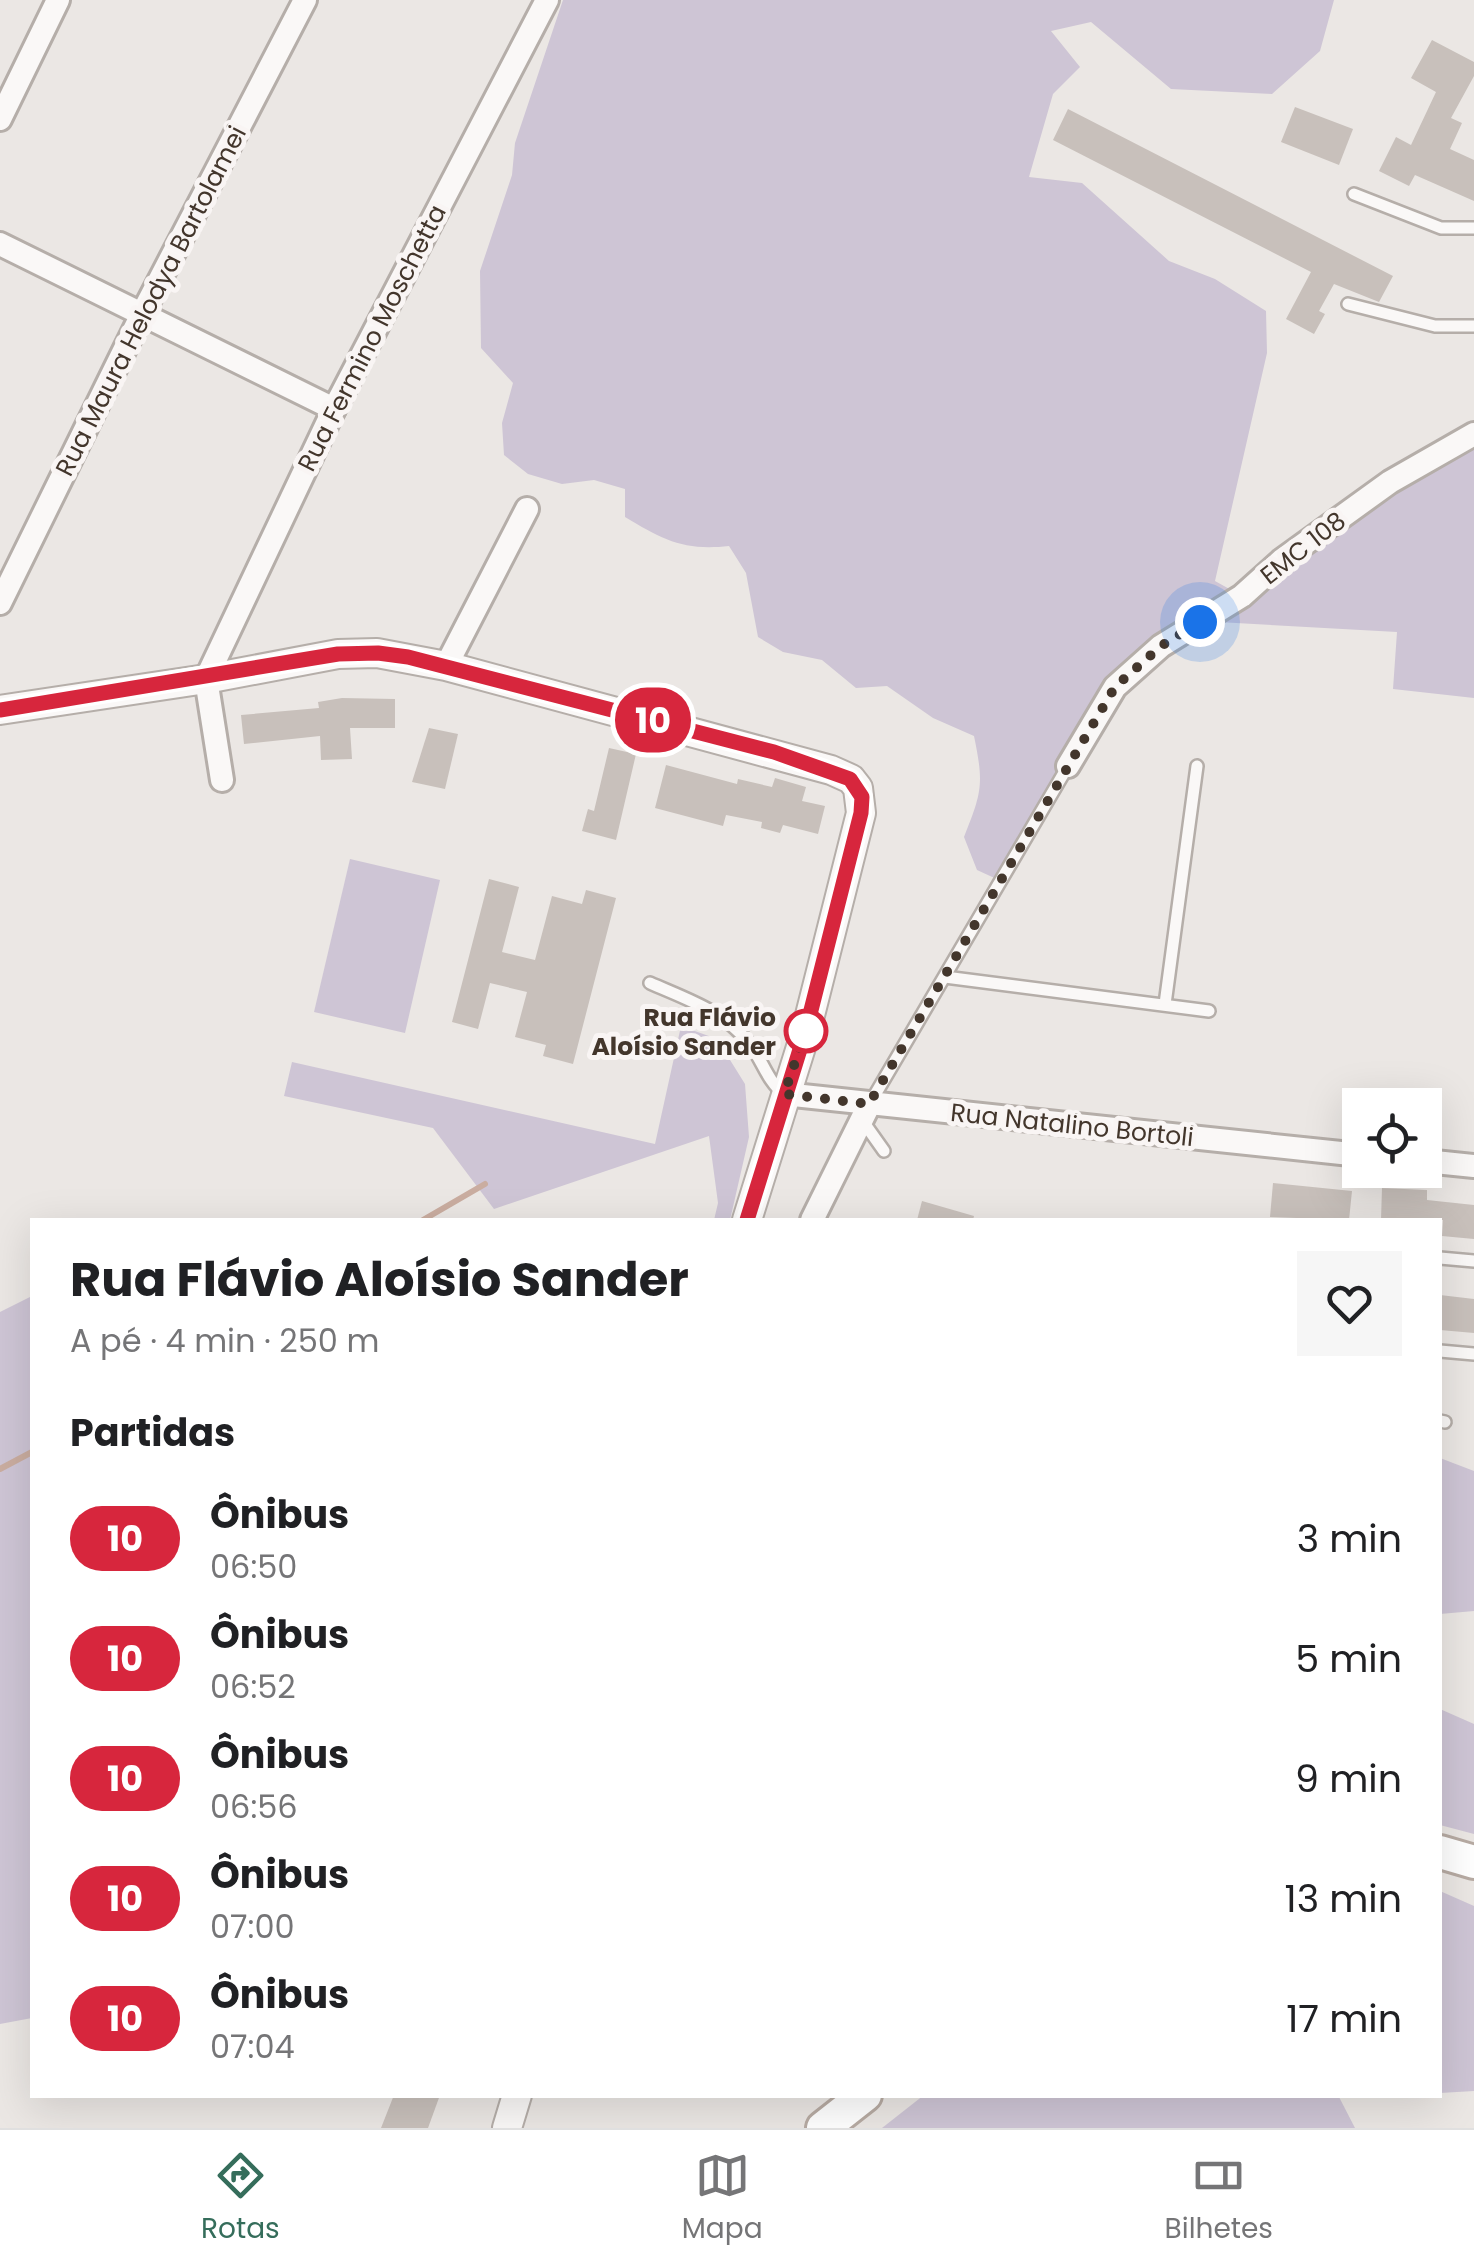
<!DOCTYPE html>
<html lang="pt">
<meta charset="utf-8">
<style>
:root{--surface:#fff;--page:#f6f6f6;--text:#202124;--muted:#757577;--line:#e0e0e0;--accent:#356d5b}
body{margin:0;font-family:Poppins,sans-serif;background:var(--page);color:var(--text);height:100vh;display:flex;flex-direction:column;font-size:38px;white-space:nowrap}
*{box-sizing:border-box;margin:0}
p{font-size:32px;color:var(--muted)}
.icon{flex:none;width:55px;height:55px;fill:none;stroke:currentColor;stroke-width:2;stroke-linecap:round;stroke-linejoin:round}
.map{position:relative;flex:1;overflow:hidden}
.details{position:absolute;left:30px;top:1218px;width:1412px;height:880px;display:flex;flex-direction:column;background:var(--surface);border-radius:0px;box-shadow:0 10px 40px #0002}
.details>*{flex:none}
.badge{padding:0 20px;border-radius:32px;font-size:35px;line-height:65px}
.buttons{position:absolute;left:1342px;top:1088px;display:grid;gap:20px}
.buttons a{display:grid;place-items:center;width:100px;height:100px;border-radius:0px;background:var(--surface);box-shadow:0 10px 40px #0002;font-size:50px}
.you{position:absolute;width:50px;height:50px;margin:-25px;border:8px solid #fff;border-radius:50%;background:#1a73e8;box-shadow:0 0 0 15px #1a73e833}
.map>.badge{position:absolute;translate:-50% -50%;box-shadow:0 0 0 5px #fff}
h2{padding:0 40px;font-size:38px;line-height:90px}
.round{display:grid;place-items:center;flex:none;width:105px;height:105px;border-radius:0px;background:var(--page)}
.summary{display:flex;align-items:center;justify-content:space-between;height:170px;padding:0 40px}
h1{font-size:48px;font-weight:700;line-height:75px}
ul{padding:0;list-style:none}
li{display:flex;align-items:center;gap:30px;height:120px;padding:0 40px}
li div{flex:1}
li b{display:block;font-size:38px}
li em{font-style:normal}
li .badge{min-width:110px;font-weight:700;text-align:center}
.dock{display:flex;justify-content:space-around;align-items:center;height:140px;border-top:2px solid var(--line);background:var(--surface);font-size:28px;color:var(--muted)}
.dock a{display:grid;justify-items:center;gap:5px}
.dock .current{color:var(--accent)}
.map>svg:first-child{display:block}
</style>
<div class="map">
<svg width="1474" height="2128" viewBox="0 0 1474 2128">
<rect width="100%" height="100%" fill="#ebe7e4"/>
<g fill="#cec5d5">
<path d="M563,0H1334L1320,51L1272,94L1171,89L1091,22L1051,31L1080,67L1053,94L1029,177L1082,183L1169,261L1215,279L1266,311L1267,353L1215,581L1242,596L1474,434V698L1393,689L1397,632L1200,621L1115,687L1001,881L977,870L964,837C982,792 984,784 974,736L933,718L887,686L856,688L822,660L783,652L758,637L746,573L729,546C684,551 663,540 625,517V489L594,480L562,484L528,474L504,455L502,423L513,383L481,348L480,271L512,175L515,143Z"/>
<path d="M350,859L440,880L405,1033L314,1012Z"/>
<path d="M681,1026L717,1039L745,1084L749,1137L730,1220H714L718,1203L709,1136L494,1209L433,1128L284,1096L292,1062L655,1144Z"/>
<path d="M32,1296V2018L0,2024V1312Z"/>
<path d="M1440,1458L1474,1471V1611L1440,1614Z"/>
<path d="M1440,1709L1474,1724V1834L1440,1825Z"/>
<path d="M1440,1891L1474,1906V2091L1440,2093Z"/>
<path d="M924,2095H1338L1355,2128H882Z"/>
</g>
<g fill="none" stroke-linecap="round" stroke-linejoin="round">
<g stroke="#caada0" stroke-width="6">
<path d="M423,1220L485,1184"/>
<path d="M0,1469L32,1452"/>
</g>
</g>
<g fill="#c8c0bb">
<path d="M1432,40L1474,62V76L1451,118L1462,123L1450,149L1474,160V201L1415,175L1409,186L1379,171L1396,137L1411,145L1436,92L1411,78Z"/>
<path d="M1295,107L1353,129L1339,165L1281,142Z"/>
<path d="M1068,109L1393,276L1379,302L1334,284L1319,311L1325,314L1314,334L1286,319L1311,272L1053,140Z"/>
<path d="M342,698L395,699V728H350L352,759L321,760L320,736L244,744L241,715L319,708L318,702Z"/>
<path d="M429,728L458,734L445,789L412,782Z"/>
<path d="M609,748L636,754L616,840L582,831L588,809L594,811Z"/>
<path d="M666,765L737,784L738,779L772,787L775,778L806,787L802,801L825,806L818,834L783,825L780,833L761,828L762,822L726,815L723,826L655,808Z"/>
<path d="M489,879L519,887L502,952L535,960L552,896L582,904L586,890L616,898L573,1064L543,1056L546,1045L515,1037L527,992L490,983L478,1029L452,1022Z"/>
<path d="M1273,1183L1352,1191L1349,1220L1270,1217Z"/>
<path d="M1382,1188L1427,1190V1200L1474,1205V1239L1442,1236L1443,1220H1381Z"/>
<path d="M922,1201L974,1216L973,1220H917Z"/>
<path d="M1440,1295L1474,1299V1333L1440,1330Z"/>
<path d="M394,2095H440L428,2128H381Z"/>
</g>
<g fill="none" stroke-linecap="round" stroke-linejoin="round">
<defs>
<g id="service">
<path d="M1354,194L1441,228H1474"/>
<path d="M1348,304L1435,326H1474"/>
<path d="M945,977L1209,1011"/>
<path d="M650,983C686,999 724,1011 749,1043C762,1059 767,1081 784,1094"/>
<path d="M1165,1004L1197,766"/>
<path d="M869,1105L1068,766"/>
<path d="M862,1120L884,1151"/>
<path d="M1440,1258L1474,1261"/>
<path d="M1440,1351L1474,1354"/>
<path d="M1440,1421L1445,1422"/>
</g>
<g id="minor">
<path d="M0,119L58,0"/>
<path d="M0,244L334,409"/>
<path d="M0,603L142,314L305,0"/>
<path d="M446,666L527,509"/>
<path d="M1068,766L1115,687L1161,646L1242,596L1282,560L1390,482L1474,434"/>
<path d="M222,780L206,679L334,409L547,0"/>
<path d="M784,1094L1360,1155"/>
<path d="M1425,1161L1474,1166"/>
<path d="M812,1220L869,1105"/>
</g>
<g id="tertiary">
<path d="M0,710L206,679L338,654L377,653L446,666L831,770L851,779L858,788L861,813L806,1031L747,1220"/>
<path d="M507,2128L517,2095"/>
</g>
<g id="primary">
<path d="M1440,1852L1474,1862"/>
<path d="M823,2128L865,2095"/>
</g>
</defs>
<use href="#service" stroke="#b5aea9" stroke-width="16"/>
<use href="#minor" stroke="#b5aea9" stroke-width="28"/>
<use href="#tertiary" stroke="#b5aea9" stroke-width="32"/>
<use href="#primary" stroke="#b7aba3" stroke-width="38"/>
<use href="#service" stroke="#faf8f7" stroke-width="11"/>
<use href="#minor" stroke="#faf8f7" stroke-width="22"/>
<use href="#tertiary" stroke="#faf8f7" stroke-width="28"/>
<use href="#primary" stroke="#fff" stroke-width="32"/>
</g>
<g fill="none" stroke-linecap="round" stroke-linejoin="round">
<defs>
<path id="line" d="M0,710L338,654L378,653L408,657L774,752L850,779L862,797L861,813L806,1030L747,1220"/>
</defs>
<use href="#line" stroke="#fff" stroke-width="22"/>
<use href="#line" stroke="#d7263d" stroke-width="15"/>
<path stroke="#43362c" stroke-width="10" stroke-dasharray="0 18" d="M806,1031L784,1094L869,1104L1115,687L1161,646L1200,622"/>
</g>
<circle fill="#fff" stroke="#d7263d" stroke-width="5" cx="806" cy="1031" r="20"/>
<g text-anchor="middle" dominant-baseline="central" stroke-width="10" stroke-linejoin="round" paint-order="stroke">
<g font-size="25" fill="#43362c" stroke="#f9f5f4">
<text transform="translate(151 301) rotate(-63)">Rua Maura Helodya Bartolamei</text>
<text transform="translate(372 338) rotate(-63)">Rua Fermino Moschetta</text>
<text transform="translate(1303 548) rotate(-38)">EMC 108</text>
<text transform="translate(1072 1125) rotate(6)">Rua Natalino Bortoli</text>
</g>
<g font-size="25" font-weight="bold" fill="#43362c" stroke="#f9f5f4" text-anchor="end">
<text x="776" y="1017">Rua Flávio<tspan x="776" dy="29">Aloísio Sander</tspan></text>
</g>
</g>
</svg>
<div class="buttons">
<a><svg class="icon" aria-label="locate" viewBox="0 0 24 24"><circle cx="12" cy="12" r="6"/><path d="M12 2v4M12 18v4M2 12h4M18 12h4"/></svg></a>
</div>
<div class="you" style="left:1200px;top:622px"></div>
<b class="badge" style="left:653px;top:720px;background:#d7263d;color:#fff">10</b>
<section class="details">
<div class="summary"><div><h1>Rua Flávio Aloísio Sander</h1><p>A pé · 4 min · 250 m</p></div><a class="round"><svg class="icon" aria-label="heart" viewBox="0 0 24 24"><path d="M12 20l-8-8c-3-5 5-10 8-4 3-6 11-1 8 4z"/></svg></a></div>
<h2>Partidas</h2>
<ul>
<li><span class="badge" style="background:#d7263d;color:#fff">10</span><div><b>Ônibus</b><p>06:50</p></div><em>3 min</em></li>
<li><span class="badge" style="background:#d7263d;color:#fff">10</span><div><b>Ônibus</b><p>06:52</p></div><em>5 min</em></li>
<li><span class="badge" style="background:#d7263d;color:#fff">10</span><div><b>Ônibus</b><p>06:56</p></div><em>9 min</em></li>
<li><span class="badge" style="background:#d7263d;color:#fff">10</span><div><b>Ônibus</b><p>07:00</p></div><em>13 min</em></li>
<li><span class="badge" style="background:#d7263d;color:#fff">10</span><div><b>Ônibus</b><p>07:04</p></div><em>17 min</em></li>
</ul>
</section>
</div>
<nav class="dock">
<a class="current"><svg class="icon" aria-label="directions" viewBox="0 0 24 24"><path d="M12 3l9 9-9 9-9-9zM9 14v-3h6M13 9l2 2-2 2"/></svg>Rotas</a>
<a><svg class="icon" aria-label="map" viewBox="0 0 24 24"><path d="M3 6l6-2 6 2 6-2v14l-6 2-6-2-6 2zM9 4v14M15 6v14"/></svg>Mapa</a>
<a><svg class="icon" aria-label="tickets" viewBox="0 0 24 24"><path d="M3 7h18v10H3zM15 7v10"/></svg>Bilhetes</a>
</nav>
